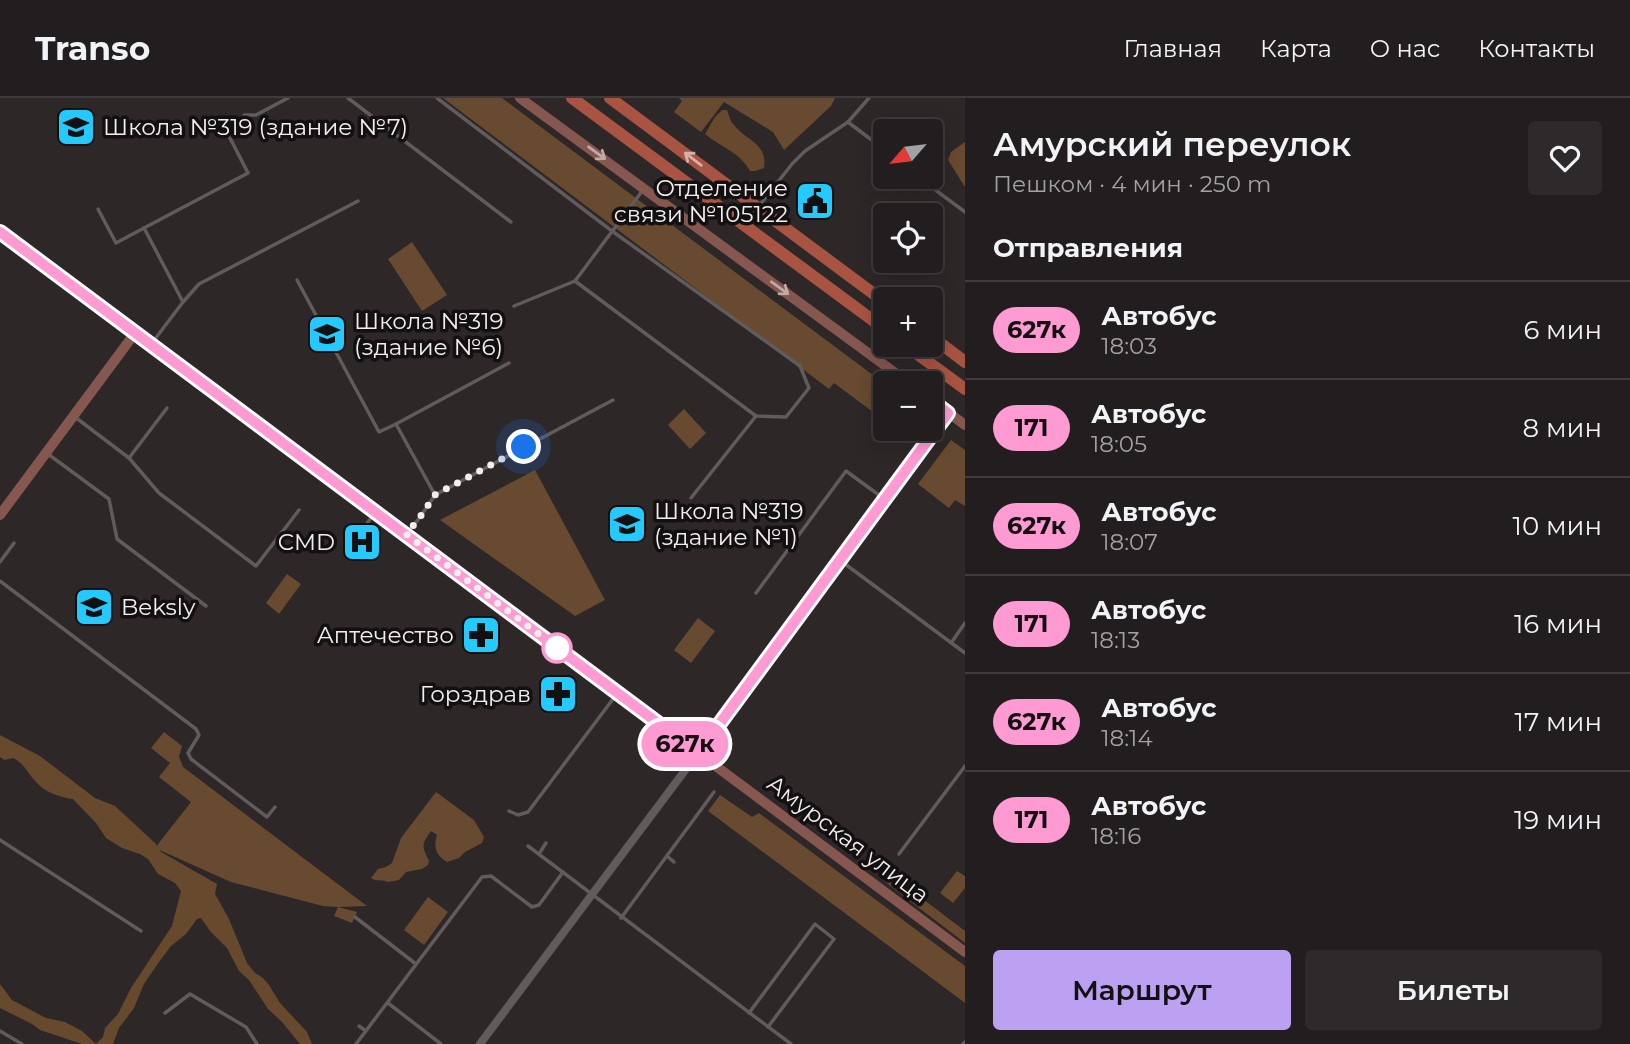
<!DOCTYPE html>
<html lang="ru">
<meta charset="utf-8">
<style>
:root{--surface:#221d1e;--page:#2e2a2b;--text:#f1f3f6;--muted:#a2a2a4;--line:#3f3b3c;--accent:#bca0f2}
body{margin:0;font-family:Montserrat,sans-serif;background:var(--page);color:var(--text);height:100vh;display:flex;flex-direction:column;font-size:26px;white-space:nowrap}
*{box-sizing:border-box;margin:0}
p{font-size:23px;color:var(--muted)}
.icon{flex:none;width:38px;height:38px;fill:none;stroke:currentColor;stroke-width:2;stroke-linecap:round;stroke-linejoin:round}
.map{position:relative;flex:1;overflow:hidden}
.panel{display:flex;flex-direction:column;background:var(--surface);width:665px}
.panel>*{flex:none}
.badge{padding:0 14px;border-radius:23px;font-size:24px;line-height:46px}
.needle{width:46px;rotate:242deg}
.fabs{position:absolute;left:873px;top:21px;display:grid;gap:14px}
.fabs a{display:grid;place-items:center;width:70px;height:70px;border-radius:7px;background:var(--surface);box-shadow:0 4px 18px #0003,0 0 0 2px var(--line);font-size:35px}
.you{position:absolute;width:35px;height:35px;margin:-18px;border:5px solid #fff;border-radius:50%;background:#1a73e8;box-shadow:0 0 0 10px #1a73e833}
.map>.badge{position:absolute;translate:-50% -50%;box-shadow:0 0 0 4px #fff}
h2{padding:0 28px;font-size:26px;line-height:63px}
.round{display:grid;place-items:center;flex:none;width:74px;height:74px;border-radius:7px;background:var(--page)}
.head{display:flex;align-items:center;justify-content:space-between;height:119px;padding:0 28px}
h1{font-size:33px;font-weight:600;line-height:52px}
.button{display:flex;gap:14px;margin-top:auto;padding:14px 28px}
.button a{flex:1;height:80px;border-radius:7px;background:var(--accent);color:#111;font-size:28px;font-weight:600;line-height:80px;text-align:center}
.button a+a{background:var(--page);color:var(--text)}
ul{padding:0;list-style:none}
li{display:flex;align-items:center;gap:21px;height:98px;padding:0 28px;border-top:2px solid var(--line)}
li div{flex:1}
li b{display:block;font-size:26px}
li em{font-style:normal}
li .badge{min-width:77px;font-weight:700;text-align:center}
header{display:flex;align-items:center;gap:42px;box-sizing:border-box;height:98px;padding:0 35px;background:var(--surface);border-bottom:2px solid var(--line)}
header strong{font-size:33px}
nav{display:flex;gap:38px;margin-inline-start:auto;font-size:24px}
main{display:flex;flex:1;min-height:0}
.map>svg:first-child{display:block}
</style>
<header>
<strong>Transo</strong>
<nav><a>Главная</a><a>Карта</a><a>О нас</a><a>Контакты</a></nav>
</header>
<main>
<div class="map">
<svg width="965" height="946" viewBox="0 0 965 946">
<rect width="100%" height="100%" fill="#2d2728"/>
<g fill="#674a30">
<path d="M443,0H502L885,286V323L834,285L829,291Z"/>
<path d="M679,0H835L831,8L784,52L773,34L724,4L701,34L674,14L682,3Z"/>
<path d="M965,44V89L948,62L951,54Z"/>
<path d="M412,144L447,197L422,213L388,161Z"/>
<path d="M684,311L706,335L690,351L668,327Z"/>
<path d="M951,342L965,352V408L955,402L949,410L918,386Z"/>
<path d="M535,372L605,502L575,518L440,422Z"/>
<path d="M287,476L301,486L279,516L266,505Z"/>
<path d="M698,520L715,533L691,565L674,552Z"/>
<path d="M164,634L182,648L179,659L183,669L367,808L338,809L357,814L352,825L334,818L338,809L323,808L231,784L155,750L191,704L159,679L170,665L151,650Z"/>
<path d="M436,694L474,722L484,739L482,745L465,754L459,760L447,764C436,758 433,748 437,737L431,733C421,747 422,748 429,763L428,767L422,771L406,774L399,782L388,784C383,781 377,784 371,780L378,771L386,769L392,765L401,740Z"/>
<path d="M720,697L752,719L759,715L965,868V905L708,713Z"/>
<path d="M957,773L965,778V790L953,805L940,795Z"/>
<path d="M890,776L965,833V845L884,783Z"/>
<path d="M428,799L448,814L424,847L404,832Z"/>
</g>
<g fill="#67492e">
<path d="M722,12H727C729,17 730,23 734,27C745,42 768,45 764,70L755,73H750C740,54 720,49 705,36L715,19Z"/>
<path d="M0,637L40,658L95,700L115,708L155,745L161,754L217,786L215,796L229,821L247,865L255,875L263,880L269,887L280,905L307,934L312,946H300L282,924L268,911L249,882L239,873L227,850L210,833L201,820L197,821L186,836L171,848L159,864L144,886L134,910L119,930L113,946H82L40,932L32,926L0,910V886L12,902L46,920L65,924L82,933L96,946L103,939L105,930L118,916L131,890L172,828L181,793L175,785L158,776L148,761L140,756L122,750L106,740L96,725L73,701C61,700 45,694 37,685C28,676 25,666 13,660L4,662L0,659Z"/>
</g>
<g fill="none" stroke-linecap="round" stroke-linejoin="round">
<g stroke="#625b5c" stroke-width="3.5">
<path d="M348,0L511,124"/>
<path d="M437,0L612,133L800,268L809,290L786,319L756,318L575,183"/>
<path d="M869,0L848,24L886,53"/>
<path d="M244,17H256L288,0"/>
<path d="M918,79L965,114"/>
<path d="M759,108L792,66L805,53L848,24"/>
<path d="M98,111L116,145L144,130"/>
<path d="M297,182L379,334L396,326"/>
<path d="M183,204L144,130L248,75L229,38"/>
<path d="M514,208L575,183L643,92"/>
<path d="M152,245L183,204L199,186L358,103"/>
<path d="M75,319L129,360L159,395L256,468L299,412"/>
<path d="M48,356L109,401L117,441L206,508"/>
<path d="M129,360L167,310"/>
<path d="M435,397L396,326L509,265"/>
<path d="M691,400L756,318"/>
<path d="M365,428L374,416"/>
<path d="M407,435L418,422L435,397L613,302"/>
<path d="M841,463L965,555"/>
<path d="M0,464L14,445"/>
<path d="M0,483L196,631L199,637L188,655L191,661L267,719L275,709"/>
<path d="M756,495L846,373L883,400"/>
<path d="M951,545L965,525"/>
<path d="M509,713L518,717L528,714L616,597"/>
<path d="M0,742L141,833"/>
<path d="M528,748L791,946"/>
<path d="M539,756L546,745"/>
<path d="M899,756L965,668"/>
<path d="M667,758L674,764"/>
<path d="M355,819L416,866"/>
<path d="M621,820L714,694"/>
<path d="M388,905L441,946"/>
<path d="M165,915L190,896L246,929L257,946"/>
<path d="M749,915L815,826L834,841L768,929"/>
<path d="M359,928L366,933"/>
<path d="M0,933L22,946"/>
<path d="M356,946L482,779L491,778L532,809L539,807L563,774"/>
<path d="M963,946L965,944"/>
</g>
<path stroke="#625b5c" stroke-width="8" d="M480,946L698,655L948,315"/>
<g stroke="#85574f" stroke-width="10">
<path d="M520,0L909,285"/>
<path d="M0,134L965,854"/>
<path d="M931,302L965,327"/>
<path d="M0,417L135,235"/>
</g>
<g stroke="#a95443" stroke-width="12">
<path d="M572,0L886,232"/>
<path d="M610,0L886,205"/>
<path d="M931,238L965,264"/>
<path d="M905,247L965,291"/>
</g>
</g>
<defs><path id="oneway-shaft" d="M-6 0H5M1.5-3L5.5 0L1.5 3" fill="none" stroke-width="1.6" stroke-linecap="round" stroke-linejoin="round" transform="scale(1.75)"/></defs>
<g stroke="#c1aaa6">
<use href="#oneway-shaft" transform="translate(597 55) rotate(36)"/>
<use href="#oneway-shaft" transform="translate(780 190) rotate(36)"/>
</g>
<use stroke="#d5b0aa" href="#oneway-shaft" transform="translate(693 61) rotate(-143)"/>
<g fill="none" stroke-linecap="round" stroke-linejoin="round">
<defs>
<path id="line" d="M0,134L698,655L948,315L931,302"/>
</defs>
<use href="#line" stroke="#fff" stroke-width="16"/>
<use href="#line" stroke="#ff9ad2" stroke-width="10"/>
<path stroke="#f2eeee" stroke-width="7" stroke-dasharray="0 12.6" d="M524,349L435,397L418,422L406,436L557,550"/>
</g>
<defs>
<symbol id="school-square" viewBox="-11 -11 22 22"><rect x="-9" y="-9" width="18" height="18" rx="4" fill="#24c9fe" stroke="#131011"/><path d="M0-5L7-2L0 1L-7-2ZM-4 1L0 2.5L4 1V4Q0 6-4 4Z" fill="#111"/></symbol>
<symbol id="civic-square" viewBox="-11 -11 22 22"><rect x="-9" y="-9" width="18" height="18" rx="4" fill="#24c9fe" stroke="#131011"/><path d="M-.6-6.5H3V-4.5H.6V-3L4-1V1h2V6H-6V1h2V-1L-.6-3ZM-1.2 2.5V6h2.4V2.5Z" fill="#111"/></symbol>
<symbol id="hospital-square" viewBox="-11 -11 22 22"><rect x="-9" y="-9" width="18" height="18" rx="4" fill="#24c9fe" stroke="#131011"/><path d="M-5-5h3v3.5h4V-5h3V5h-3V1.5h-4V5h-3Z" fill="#111"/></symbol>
<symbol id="pharmacy-square" viewBox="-11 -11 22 22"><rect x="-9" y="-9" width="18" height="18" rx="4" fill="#24c9fe" stroke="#131011"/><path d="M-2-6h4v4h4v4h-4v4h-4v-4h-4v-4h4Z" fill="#111"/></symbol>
</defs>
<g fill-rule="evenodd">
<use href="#school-square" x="54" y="7" width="44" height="44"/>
<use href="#civic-square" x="793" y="81" width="44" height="44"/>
<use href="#school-square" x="305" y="214" width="44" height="44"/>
<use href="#school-square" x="605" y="404" width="44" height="44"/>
<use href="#hospital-square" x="340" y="422" width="44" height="44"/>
<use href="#school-square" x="72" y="487" width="44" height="44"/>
<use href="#pharmacy-square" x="459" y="515" width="44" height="44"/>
<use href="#pharmacy-square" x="536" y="574" width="44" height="44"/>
</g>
<circle fill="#fff" stroke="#ff9ad2" stroke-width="3.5" cx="557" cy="550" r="14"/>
<g text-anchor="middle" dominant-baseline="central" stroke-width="7" stroke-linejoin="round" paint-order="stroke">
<g font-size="23" fill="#f2eeee" stroke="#131011" text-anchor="start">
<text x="103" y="29">Школа №319 (здание №7)</text>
<text x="788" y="90" text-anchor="end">Отделение<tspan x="788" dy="26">связи №105122</tspan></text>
<text x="354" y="223">Школа №319<tspan x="354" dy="26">(здание №6)</tspan></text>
<text x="654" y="413">Школа №319<tspan x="654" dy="26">(здание №1)</tspan></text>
<text x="335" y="444" text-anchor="end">CMD</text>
<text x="121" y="509">Beksly</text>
<text x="454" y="537" text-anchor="end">Аптечество</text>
<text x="531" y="596" text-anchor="end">Горздрав</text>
</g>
<g font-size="23" fill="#f2eeee" stroke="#131011">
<text transform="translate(848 741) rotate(37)">Амурская улица</text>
</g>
</g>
</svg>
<div class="fabs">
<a><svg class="needle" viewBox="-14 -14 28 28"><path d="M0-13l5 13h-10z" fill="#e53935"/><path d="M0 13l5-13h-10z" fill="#a2a2a4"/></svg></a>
<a><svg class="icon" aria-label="locate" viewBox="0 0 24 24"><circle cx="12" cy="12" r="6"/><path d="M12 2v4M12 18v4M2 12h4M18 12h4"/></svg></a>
<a>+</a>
<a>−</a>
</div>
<div class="you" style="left:524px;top:349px"></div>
<b class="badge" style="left:685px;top:646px;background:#ff9ad2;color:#111">627к</b>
</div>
<section class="panel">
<div class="head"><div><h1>Амурский переулок</h1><p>Пешком · 4 мин · 250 m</p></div><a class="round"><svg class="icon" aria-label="heart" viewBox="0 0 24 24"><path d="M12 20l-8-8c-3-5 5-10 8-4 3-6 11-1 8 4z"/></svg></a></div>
<h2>Отправления</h2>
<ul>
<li><span class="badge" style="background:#ff9ad2;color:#111">627к</span><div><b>Автобус</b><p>18:03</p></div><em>6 мин</em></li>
<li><span class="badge" style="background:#ff9ad2;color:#111">171</span><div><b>Автобус</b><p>18:05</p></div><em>8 мин</em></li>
<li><span class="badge" style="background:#ff9ad2;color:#111">627к</span><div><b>Автобус</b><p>18:07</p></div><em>10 мин</em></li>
<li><span class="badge" style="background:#ff9ad2;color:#111">171</span><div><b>Автобус</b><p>18:13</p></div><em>16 мин</em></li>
<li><span class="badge" style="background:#ff9ad2;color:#111">627к</span><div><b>Автобус</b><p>18:14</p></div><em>17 мин</em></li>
<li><span class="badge" style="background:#ff9ad2;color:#111">171</span><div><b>Автобус</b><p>18:16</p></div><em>19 мин</em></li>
</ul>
<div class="button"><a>Маршрут</a><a>Билеты</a></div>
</section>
</main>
